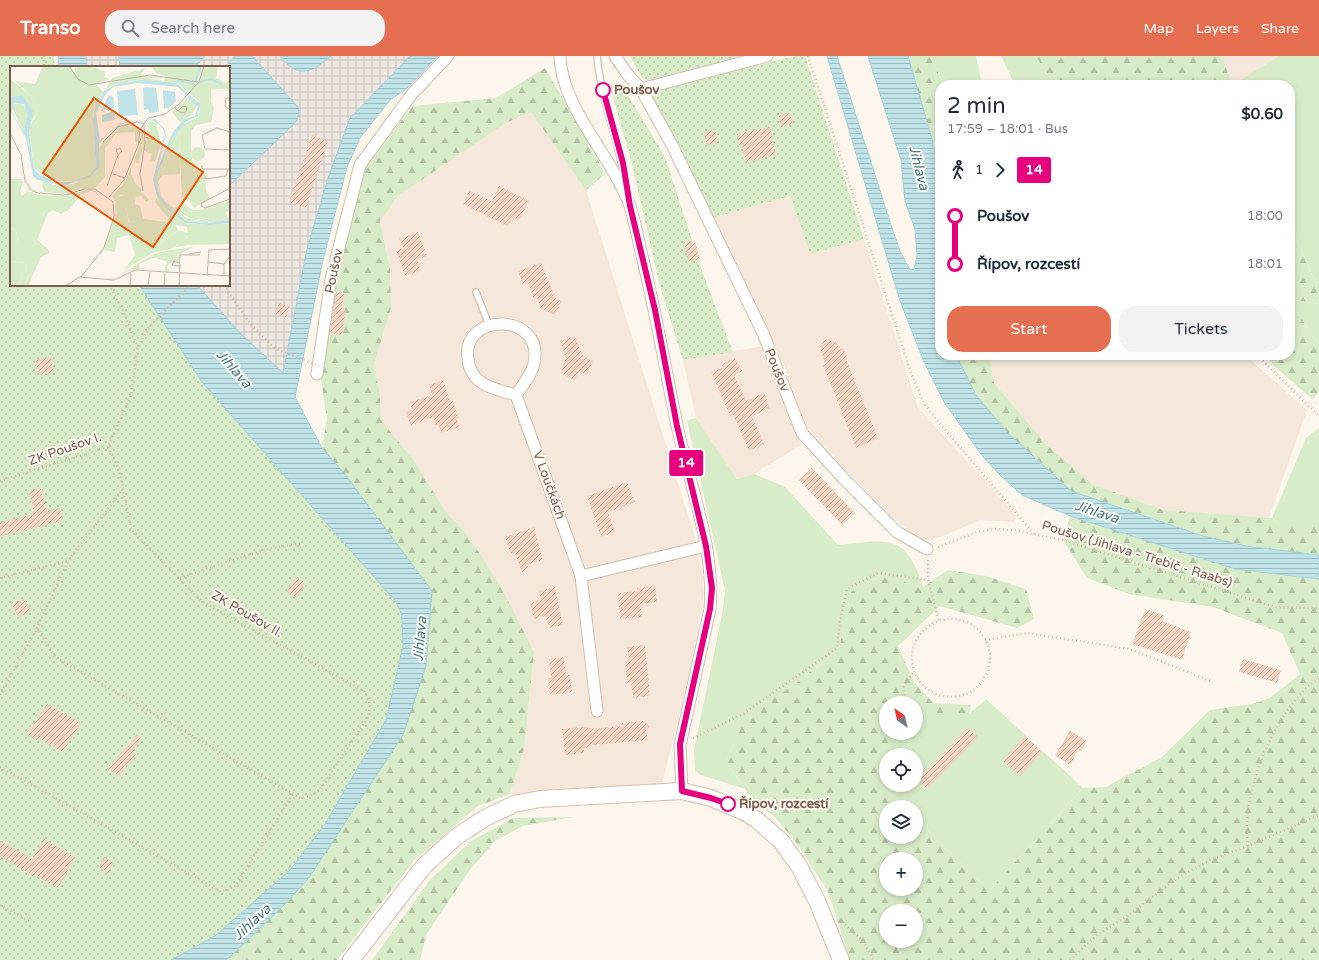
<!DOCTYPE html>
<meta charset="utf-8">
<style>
:root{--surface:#fff;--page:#f2f2f3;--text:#1f2937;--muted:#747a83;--accent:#e76f51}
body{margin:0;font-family:"Varela Round",sans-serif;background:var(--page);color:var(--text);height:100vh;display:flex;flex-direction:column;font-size:15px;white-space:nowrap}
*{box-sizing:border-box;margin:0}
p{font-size:13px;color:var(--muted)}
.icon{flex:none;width:22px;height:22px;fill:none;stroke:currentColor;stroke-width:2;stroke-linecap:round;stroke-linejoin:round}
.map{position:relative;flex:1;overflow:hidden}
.side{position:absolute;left:935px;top:24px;width:360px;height:280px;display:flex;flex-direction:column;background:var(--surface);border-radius:16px;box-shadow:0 2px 6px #0003}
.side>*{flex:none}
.badge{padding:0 8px;border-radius:3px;font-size:14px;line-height:26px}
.needle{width:26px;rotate:326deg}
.tools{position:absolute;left:879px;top:640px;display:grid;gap:8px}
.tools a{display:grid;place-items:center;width:44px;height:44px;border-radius:50%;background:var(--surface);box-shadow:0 2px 6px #0003;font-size:20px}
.map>.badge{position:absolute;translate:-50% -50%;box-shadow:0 0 0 2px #fff}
.legs{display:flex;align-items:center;gap:6px;height:44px;padding:0 12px;font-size:13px}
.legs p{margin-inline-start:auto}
.head{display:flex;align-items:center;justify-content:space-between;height:68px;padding:0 12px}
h1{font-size:22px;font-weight:600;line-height:30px}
.button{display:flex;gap:8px;margin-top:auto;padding:8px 12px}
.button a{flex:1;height:46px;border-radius:16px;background:var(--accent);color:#fff;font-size:16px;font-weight:600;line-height:46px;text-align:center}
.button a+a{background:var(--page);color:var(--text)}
ul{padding:0 12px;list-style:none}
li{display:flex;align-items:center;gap:14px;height:48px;font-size:15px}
li i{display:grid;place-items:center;width:6px;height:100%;margin:0 5px;background:currentColor}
li i::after{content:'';width:10px;height:10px;margin:-5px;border:3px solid;border-radius:50%;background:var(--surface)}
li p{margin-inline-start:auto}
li:first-child i{background:linear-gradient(#0000 50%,currentColor 0)}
li:last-child i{background:linear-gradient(currentColor 50%,#0000 0)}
header{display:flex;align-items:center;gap:24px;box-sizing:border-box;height:56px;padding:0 20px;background:var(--accent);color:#fff}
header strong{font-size:19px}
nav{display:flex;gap:22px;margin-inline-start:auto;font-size:14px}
.search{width:280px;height:36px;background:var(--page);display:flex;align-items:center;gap:10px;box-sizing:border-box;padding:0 14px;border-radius:16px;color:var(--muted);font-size:15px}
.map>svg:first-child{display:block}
</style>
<header>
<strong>Transo</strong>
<div class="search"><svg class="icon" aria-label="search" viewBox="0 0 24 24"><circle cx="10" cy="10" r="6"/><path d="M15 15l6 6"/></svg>Search here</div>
<nav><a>Map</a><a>Layers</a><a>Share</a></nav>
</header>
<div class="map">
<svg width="1319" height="904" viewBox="0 0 1319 904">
<defs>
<pattern id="industrial-grid" width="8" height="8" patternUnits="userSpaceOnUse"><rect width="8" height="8" fill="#efe9e4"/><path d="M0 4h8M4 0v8" fill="none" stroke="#c7c0bb"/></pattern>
<pattern id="forest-firs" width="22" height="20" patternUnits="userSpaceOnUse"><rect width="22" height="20" fill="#d8ecc9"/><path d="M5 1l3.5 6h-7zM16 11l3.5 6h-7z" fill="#b4c2a5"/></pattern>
<pattern id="garden-dots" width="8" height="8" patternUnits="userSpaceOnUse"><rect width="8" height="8" fill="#d8ecc9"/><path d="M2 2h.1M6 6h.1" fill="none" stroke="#b4c2a5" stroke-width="1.8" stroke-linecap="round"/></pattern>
<pattern id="water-rules" width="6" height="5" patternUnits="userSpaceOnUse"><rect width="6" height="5" fill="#bfe3e8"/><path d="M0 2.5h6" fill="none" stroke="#a0bbbe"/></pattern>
<pattern id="building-hatch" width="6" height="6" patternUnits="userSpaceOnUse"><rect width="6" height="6" fill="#f3d5c3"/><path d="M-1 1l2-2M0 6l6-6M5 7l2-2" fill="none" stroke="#cab0a1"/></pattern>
</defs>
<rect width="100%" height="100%" fill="#fdf6ec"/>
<g fill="#f5e8da">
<path d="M1222,0H1279L1232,29Z"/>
<path d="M531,55L586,134L698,491L704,537L692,605L660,737L514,748L510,738L524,693L534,596L479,496L461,471L446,456L415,406L381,364L380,338L374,308L391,252L390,213L380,165L398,140L506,67Z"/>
<path d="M790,140L810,198L864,183L918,352L1017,460L1014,466L981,464L933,484H924L912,478L867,437L805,369L784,309L751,237L712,162Z"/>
<path d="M763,290L801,389L754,418L737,423L696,362L683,304Z"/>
<path d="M989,299H1245L1307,354L1269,462L1163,454L1092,428L1047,389L994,327Z"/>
</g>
<path fill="url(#industrial-grid)" d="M86,0H410L350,62L328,122L307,193L283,317L241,278L197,229H229V11H87Z"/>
<g fill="#d8ecc9">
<path d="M930,0H976L982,29H944Z"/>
<path d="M1001,0H1035L1056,29H1015Z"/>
<path d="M1279,0H1319V234L1290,169V29H1232Z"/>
<path d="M1290,243L1319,248V289L1290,245Z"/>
<path d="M696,362L737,423L754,418L784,430L838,489C887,484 906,476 923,531L880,520L851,536L839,594L788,633L746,661L726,705L745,733L701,719L695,715L694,694L723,554L725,534L687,364Z"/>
<path d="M1319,372V468H1279L1272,462L1306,382Z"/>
<path d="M986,643L1083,732L989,835L916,763V751H904L872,720L886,709V729H916V699H894L898,677H916V658H969Z"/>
</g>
<g fill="url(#forest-firs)" fill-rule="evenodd">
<path d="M908,0H930L944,29H940V132L932,83Z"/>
<path d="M1035,0H1222L1232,29H1056Z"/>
<path d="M545,12L583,76L605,118L586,134L531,56L506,67L398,140L380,165L390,213L391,252L374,308L380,338L381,364L415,406L446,456L461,471L479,496L503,535L534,596L524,693L510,738L478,750L415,803L337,904H225L229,902L403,679L430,551L432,535L344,417L322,392L327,363L319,310L333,236L365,111L413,50L496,42Z"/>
<path d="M1290,169L1319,234V248L1290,243Z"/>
<path d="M1290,245L1319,289V336L1312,343L1272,308L1266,299H1290Z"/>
<path d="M956,299H989L994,327L1047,389L1092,428L1163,454L1272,462L1279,468H1319V499L1246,490L1203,480L1071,435L1007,376L976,339Z"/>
<path d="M1070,460L1235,513L1319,523V904H850L828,835L795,785L774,760L752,743L726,705L746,660L788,633L839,594L851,536L880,520L923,531L948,514L986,520L1026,533L1034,563L1017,572L940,550L898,590L914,626L933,647L971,649L969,658H916V647H886V677H898L894,699H886V709L872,720L904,751H886V781H916V763L989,835L1083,732L1106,731L1162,701L1210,654L1252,648L1270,642L1300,618L1282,577L1213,551L1129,538L1087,522L1063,484ZM886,803H916V833H886ZM886,855H916V885H886Z"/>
<path d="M574,761L523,770L495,785L469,815L426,879L420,904H372L430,824L471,785L513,762Z"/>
</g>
<g fill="url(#garden-dots)">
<path d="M0,0H54L55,11H11V229H138L155,252L202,326L396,546L402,559L403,590L386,664L325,768L290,814L215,880L171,904H0Z"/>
<path d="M630,0H744L648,24L642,22Z"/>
<path d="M795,0H805L864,183L810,198L790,140L712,162L651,41L654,35Z"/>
<path d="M620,26L665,101L703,218L733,296L683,304L660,230L632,108L610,30Z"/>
</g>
<g fill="url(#water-rules)" stroke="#a5d3da">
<path d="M58,0H86L87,11H59Z"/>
<path d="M119,0H205L195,11H120Z"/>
<path d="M235,0H252L298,51C300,59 298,63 293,69L229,130V11H225Z"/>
<path d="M280,0H331C312,16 299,24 280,0Z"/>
<path d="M410,0H438L406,33L390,44L360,82L347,111L323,204L295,341L322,392L344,417L432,535L426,610L403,679L308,823L282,851L229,902L225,904H171L215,880L290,814L325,768L386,664L403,590L402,559L396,546L202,326L139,229H197L241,278L283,317L307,193L328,122L350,62Z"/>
<path d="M827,0H837L891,169L900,195L910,214L914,213L917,200L915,173L905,145L901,104L868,0H908L932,83L940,132V299H956L976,339L1007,376L1071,435L1203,480L1246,490L1319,499V523L1235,513L1070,460L1022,439L1001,420L983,401L944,346L924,306L900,245Z"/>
</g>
<g fill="url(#building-hatch)">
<path d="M790,57L793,68L781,71L779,60Z"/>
<path d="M770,71L775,99L746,106L742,89H739L737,78Z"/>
<path d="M715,74L718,86L707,89L704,76Z"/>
<path d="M312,79L328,85L306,152L289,146Z"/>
<path d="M499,130L529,145L519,164L515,162L507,170L463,148L469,135L492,145Z"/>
<path d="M418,176L427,200L417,204L421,215L405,220L396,195L403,192L399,183Z"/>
<path d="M695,185L700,203L689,206L684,188Z"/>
<path d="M541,207L556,243L562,245L555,259L541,253L537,242L534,243L528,228L523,229L518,215Z"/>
<path d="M336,236L344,237L342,253L346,254L342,279L330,277Z"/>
<path d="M279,247L290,251L286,261L275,258Z"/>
<path d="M575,280L583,300L593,305L587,319L579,315L575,324L561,317L566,301L560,285Z"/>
<path d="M828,283L837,287L839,294L843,292L848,303H846L878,382L856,392L823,309L826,308L820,294L823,285Z"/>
<path d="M51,301L54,316L39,319L36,304Z"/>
<path d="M735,302L742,315L734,319L746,345L764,337L770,352L752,360L764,388L749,395L733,359L730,360L711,316L723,312L722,308Z"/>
<path d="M443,324L451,346L453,345L459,362L457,363L459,371L441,377L439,369L436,370L433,361L411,369L406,356L412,354L410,346L432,339L429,329Z"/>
<path d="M812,412L855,457L842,469L799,424Z"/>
<path d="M627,426L635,446L608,456L615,476L601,481L587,440Z"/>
<path d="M41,432L47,455L60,452L63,465L0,480V467L34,458L29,435Z"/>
<path d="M534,471L543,504L529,508L523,519L515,497L511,498L505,481Z"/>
<path d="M295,521L305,527L297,542L287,536Z"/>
<path d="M655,530L657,546L641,548L642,561L620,563L618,537L638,535L637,532Z"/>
<path d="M555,531L563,569L550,572L545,560L534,563L530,547L541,544L539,535Z"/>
<path d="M24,542L31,555L19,561L12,549Z"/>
<path d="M1145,553L1164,559L1162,565L1191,576L1182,604L1132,588Z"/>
<path d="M645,589L650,640L633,642L631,626L627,627L625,605L629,604L627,591Z"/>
<path d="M564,601L566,619H570L572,636L550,639L548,622H551L549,603Z"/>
<path d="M1243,603L1281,614L1277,627L1239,616Z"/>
<path d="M47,648L81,667L63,696L40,683L39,685L27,679Z"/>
<path d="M643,665L650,670L646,674L648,684L592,689V691L584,692V697L565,699L562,673L581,671L590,672V673L622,670V667Z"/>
<path d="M968,672L978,681L927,733L917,724Z"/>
<path d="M1070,675L1087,685L1081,695L1078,694L1070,709L1055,699Z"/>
<path d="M137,679L141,682L133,696L136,698L130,709L127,708L120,720L107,713Z"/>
<path d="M1025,680L1042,696L1020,720L1003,705Z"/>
<path d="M44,783L75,801L58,832L34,818L33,820L0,800V785L32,803Z"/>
<path d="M104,801L114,807L108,817L99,811Z"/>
</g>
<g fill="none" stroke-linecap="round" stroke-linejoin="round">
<defs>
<g id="lane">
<path d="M597,0C601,45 620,89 627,134"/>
<path d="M476,236L489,269"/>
</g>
<g id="street">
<path d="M560,0C561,52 613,101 630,150C635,166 638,183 642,200C656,256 665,312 677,369C689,429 715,490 710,553L680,689L682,735"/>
<path d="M615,0L628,19L641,33L672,89L763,277L802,377L844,423L897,476L927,493"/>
<path d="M641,33L767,0"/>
<path d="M317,318L331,223L360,109L412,38L448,0"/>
<path d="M516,339C495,333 472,330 468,304C460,255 545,256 534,307C532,318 523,329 516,339L581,520L597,655"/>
<path d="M581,520L706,490"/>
</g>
<path id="secondary" d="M351,904L424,810L456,781L485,762L514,748L540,743L682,735L711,742L744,756L757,764L781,785L799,810L817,845L841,904"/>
</defs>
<use href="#lane" stroke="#d1beb0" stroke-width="8"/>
<use href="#street" stroke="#d1beb0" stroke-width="13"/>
<use href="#secondary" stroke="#d6c0b0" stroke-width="18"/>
<g stroke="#d9b8a5" stroke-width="2.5" stroke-dasharray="1 3" stroke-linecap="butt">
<path d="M44,0V11"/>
<path d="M808,0L911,317L924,347L936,363L1034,478"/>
<path d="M109,229L121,251L138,291"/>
<path d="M224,229L248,265L274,292"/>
<path d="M1257,299L1319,360"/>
<path d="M0,425L108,391L131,339L138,291L149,271L191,229"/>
<path d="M938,491L977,476L994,473L1013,474L1063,484L1275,551L1319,552"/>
<path d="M928,504V524L939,565"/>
<path d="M0,522L68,505L123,433"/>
<path d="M180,522C219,509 259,492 300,488"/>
<circle cx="951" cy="602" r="39"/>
<path d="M37,572L55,601L300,742C309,741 316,738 321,732L367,663C371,651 371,646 364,635L206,548L198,542L131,473L119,413L108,391"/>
<path d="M985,584L1027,577L1130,593L1213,626"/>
<path d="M1319,623C1311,626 1306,632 1301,638C1268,672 1241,743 1248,790L1319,759"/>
<path d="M0,639L37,572L68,505"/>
<path d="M906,647C900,633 905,626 914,616"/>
<path d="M693,682L743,658L837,592L840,565L847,533L878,517L928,524"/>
<path d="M0,711L220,835L229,834L236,829L293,738"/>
<path d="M0,849L29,865"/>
<path d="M842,866L863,885L874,904"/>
<path d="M1070,904L1097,879L1126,861L1176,823L1212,803L1248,790"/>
</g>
<use href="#lane" stroke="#fff" stroke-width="5.5"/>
<use href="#street" stroke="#fff" stroke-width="11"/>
<use href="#secondary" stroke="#fff" stroke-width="16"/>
<path stroke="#d9b8a5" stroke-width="2.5" stroke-dasharray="1 3" stroke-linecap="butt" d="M274,292L319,310"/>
</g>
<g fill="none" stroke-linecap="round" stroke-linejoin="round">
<defs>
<path id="line-1" d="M603,34L623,107L630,150L655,254L677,370L706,490L712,532L710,553L680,688L682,735L711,742L728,748"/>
</defs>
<use href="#line-1" stroke="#fff" stroke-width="9"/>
<use href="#line-1" stroke="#e6007e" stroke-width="6"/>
</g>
<g fill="#fff" stroke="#e6007e" stroke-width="2">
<circle cx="603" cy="34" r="7"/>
<circle cx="728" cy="748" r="7"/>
</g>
<g text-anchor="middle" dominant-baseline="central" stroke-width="4" stroke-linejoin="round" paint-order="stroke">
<g font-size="13" font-weight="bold" fill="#7a5c4d" stroke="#fffaf3" text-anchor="start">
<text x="614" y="34">Poušov</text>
<text x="739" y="748">Řípov, rozcestí</text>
</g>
<g font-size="13" fill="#7a5c4d" stroke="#fffaf3">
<text transform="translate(334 215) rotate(-78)">Poušov</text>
<text transform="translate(777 314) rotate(68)">Poušov</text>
<text transform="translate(65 393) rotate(-19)">ZK Poušov I.</text>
<text transform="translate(549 429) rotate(70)">V Loučkách</text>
<text transform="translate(1137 498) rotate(17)">Poušov (Jihlava - Třebíč - Raabs)</text>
<text transform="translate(247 558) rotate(30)">ZK Poušov II.</text>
</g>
<g font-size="14" font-style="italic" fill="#437c86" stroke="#fffaf3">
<text transform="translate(919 112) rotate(76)">Jihlava</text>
<text transform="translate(234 313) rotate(49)">Jihlava</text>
<text transform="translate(1097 456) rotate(18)">Jihlava</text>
<text transform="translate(420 583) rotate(-85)">Jihlava</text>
<text transform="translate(252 866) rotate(-43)">Jihlava</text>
</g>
</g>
<g transform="translate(10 10)">
<rect width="220" height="220" fill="#fdf6ec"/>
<path d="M178,32L187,39L182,48L170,56L162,46ZM171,65L169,78L170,108L153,109L152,106L163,78ZM181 88a7 7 0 1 1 14 0a7 7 0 1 1-14 0ZM121,101V108L126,119L131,122V128L109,129L105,134L102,130L114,117ZM185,103L195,104L196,124L200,132L184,142L177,131L182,105ZM220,135V144L216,146L218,152L210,154L201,152L183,154L164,142L173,137L182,144H191ZM122,137L130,140L133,153L119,157L116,140ZM176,157L199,159L220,157V178L177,179L142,187L140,185L168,164L178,167L177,161L174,160ZM3,162L6,165L8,176L1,180L0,164ZM170,187L169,196H161L157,201L160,205L154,206L157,196L146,192L166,190ZM144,188V192L129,198L130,202L136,203H122L106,211L129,197ZM0,195L15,197L17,204L11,209L10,217L1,220Z" fill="#d8ecc9"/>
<path d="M141,0H208L206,12L216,17L220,13V23H201V35L204,42L201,56L186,59L181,65V89L185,101L182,105L180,127L177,125L178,133L174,134L172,129L169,78L171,65L163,78L152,106L153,109L148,115L151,129L155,135L177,152L186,155L201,152L210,154L218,152L220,148V154L197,157L176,155L160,142L149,128L147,109L163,72L173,58L186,52L190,45L187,33L166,17L126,15L109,17L96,23L102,12L135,2L130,10H151L152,12H136L154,15L155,10L146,7ZM0,13L20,29L28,46L20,57L23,45L11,29L0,31ZM115,59L129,63L128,76H125V66L106,67L95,83V111L85,122H74L56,128L35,126L32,120L34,115L43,119L63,118L85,106L90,101L89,83L93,76L108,62ZM0,113H11L13,116L10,125L12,130L18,125L29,129L57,130L79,123L84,124L89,127L81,125L70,129L61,142L51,148L42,144L38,147L27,174L38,183L39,187L31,191L18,220H1L10,217L11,209L17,204L15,197L0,195V170V180L8,176L6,165L3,162L0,164ZM125,124L134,128L139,134L136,136L131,130L126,131L125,138L128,140L122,137L116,141L119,157L133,153L157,156L158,152L145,136L147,130L158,144L176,157L174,160L165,159L168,164L141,184L142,187L114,204L125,189L119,169L107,172L105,186L94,184L106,148L105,131L120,128ZM183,181L167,190L144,192V188L155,185Z" fill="#d8ecc9"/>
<path d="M33,0H59L65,7V0H79L96,6L94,11L100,13L86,18L93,26L83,50L86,101L79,109L63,116L40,115L24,102L19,61L28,46L20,29L5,15L25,18ZM12,37L16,41L19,51L14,66L2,42V38ZM139,55L146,57L150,75L136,70ZM133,69L134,78L128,98L124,95ZM136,72L151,77L145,96L140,94L142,88L134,85Z" fill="#d8ecc9"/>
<path d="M133,14L166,17L190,38L188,50L175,56L163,72L147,109L149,128L160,142L176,155L197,157L220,154V157L199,159L176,157L158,144L147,130L143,113L155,67L150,59L142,54L114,57L99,67L89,77L90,101L79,111L53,120L28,114L23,110L16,72L1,45L0,31L12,29L23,45L19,67L24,102L27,107L45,116H63L79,109L86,101L83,54L85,42L94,25L109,17ZM128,17L168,21L188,41L185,50L174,53L163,66L148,101L156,69L154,62L145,53L110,57L90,74L86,47L95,29L103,21ZM6,37L14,38L18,49L14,66L2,46V38ZM136,21L146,22L149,46L139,47L138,43L134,44L133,22ZM125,23L128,49L109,50L107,25ZM153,24L165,26L166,35L159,42H154ZM99,29L103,31L104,42L91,45ZM104,45L105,54L92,56V49Z" fill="#bfe3e8" fill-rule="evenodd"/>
<path fill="none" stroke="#bfe3e8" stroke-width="2" d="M189,16L201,13L213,19M165,17L169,15L184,18L191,0"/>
<path fill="none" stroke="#c5b3a7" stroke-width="1" d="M59,0L68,13L79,19L140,9L188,16M220,32H216L215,40L220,44M164,41L168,45L172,47L176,46L177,41L173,40L168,45M0,67L11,89L15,115L21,124L28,127L56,129L74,123H85L103,136L104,151L94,182L71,211M135,71L151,76M93,76L108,61L127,56L135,58M129,77L135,63M219,84L195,83L192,69L207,62L220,66M192,99V103H220M103,108L115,112M195,110V113L216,110L218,103M97,120L108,89L112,86L110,82L106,84L108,89M220,122L192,137L191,140L195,142L220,133M133,125L130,108L135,77L134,59M99,131L114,114L128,80L130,64L138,52L155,48L169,38L189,16L194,0M179,188L191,186M198,196L214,198M169,197L164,195L162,199L171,200M214,209V198L220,190M197,210L199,184L220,183M56,220L69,211L104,214L125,204L220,210M120,220L121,208M138,220L140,206M154,220L155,207M169,220L170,189H190"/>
<path fill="#e8590c" fill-opacity="0.15" stroke="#e8590c" stroke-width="2" d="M84,32L193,106L143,181L33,107Z"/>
<rect width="220" height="220" fill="none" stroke="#7a5c4d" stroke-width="2"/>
</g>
</svg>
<div class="tools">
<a><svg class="needle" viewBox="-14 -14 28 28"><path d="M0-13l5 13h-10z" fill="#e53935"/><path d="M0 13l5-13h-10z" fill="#747a83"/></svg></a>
<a><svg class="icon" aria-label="locate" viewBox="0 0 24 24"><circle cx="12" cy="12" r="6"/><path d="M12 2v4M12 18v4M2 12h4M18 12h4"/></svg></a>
<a><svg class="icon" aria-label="layers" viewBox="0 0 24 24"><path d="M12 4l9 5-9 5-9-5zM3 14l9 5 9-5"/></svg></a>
<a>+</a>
<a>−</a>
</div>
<b class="badge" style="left:686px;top:407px;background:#e6007e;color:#fff">14</b>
<section class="side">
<div class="head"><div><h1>2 min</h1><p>17:59 – 18:01 · Bus</p></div><b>$0.60</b></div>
<div class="legs"><svg class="icon" aria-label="walk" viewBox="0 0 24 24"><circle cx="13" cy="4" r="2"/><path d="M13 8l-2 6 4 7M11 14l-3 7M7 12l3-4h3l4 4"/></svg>1<svg class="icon" aria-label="forward" viewBox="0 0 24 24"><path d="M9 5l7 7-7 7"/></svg><b class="badge" style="background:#e6007e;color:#fff">14</b></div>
<ul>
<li><i style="color:#e6007e"></i><b>Poušov</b><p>18:00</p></li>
<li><i style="color:#e6007e"></i><b>Řípov, rozcestí</b><p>18:01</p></li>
</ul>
<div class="button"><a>Start</a><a>Tickets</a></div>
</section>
</div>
